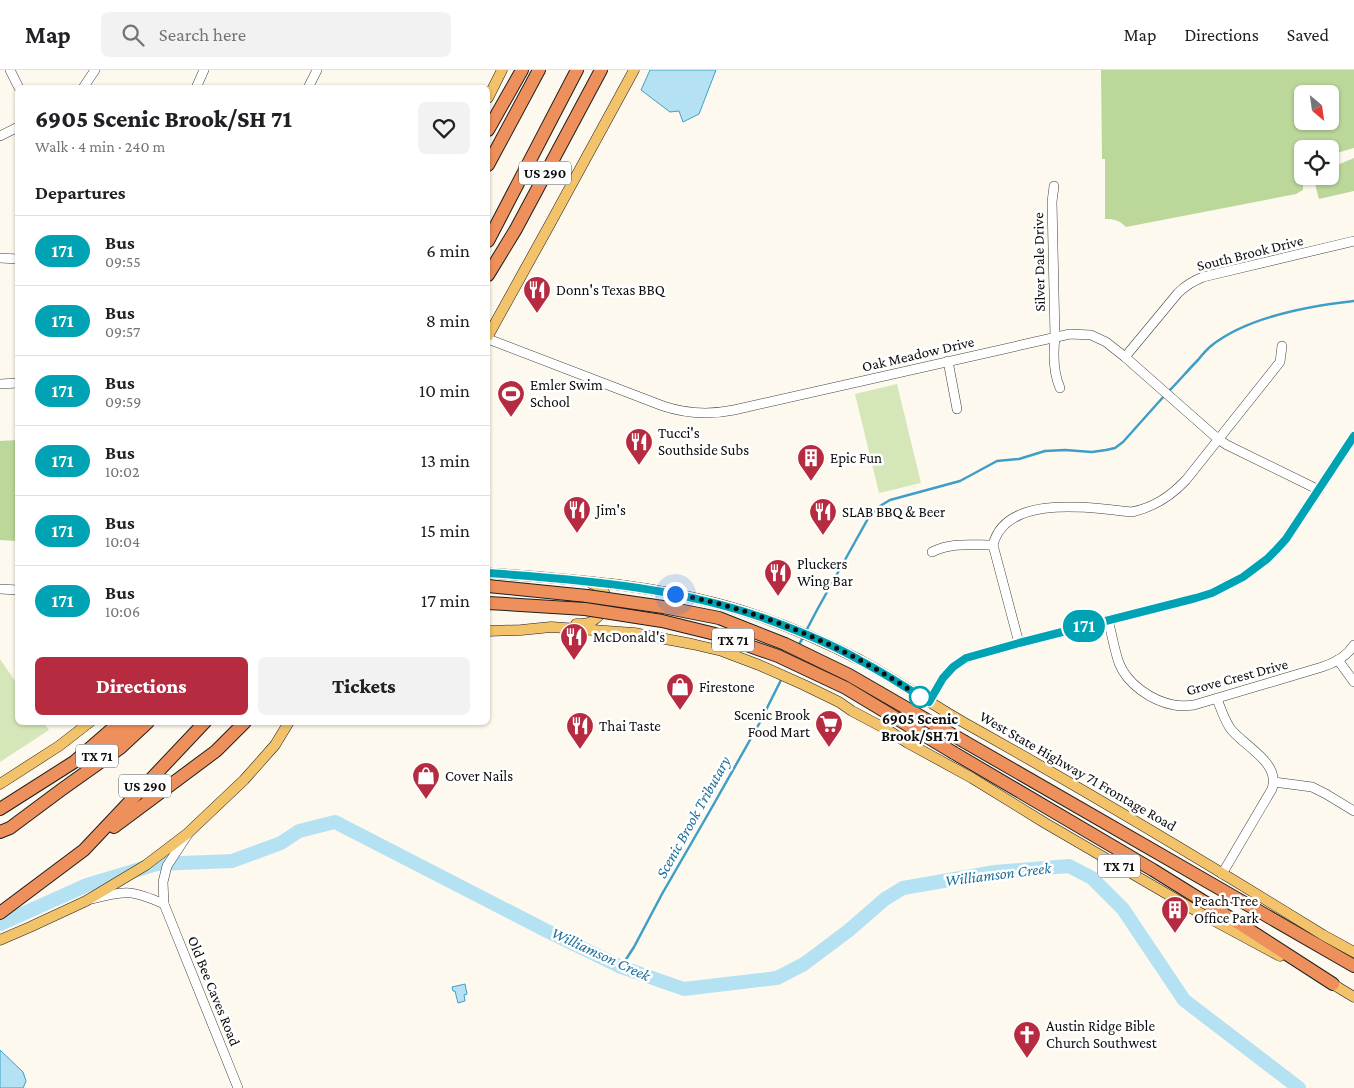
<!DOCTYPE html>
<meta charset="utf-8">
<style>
:root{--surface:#fff;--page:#f2f2f2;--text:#202124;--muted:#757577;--line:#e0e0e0;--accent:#b72b40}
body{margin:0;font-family:"Crimson Pro",serif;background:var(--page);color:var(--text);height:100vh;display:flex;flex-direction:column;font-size:19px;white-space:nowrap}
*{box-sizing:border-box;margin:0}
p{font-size:16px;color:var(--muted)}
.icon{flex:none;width:28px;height:28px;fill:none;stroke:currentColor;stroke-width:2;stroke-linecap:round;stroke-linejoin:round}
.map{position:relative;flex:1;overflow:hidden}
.drawer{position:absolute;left:15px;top:15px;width:475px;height:640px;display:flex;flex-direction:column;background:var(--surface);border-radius:8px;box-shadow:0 1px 4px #0004}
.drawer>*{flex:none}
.badge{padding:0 10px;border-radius:16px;font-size:18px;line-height:32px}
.needle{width:32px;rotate:151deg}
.buttons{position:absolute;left:1294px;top:15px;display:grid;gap:10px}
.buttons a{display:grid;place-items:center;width:45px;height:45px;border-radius:8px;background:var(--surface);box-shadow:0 1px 4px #0004;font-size:25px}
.you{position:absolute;width:25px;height:25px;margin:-12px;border:4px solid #fff;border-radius:50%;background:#1a73e8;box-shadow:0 0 0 8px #1a73e833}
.map>.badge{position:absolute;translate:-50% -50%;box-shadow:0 0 0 2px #fff}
h2{padding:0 20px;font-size:19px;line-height:45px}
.round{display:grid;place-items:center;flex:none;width:52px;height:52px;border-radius:8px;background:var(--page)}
.overview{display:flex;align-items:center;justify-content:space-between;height:85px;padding:0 20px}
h1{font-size:24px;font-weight:800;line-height:38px}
.action{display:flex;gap:10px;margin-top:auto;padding:10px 20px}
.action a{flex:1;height:58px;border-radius:8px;background:var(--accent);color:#fff;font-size:20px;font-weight:800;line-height:58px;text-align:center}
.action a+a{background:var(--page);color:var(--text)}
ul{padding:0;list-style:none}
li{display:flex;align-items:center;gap:15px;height:70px;padding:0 20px;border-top:1px solid var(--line)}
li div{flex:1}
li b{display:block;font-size:19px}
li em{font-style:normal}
li .badge{min-width:55px;font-weight:700;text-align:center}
header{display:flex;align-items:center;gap:30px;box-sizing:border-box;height:70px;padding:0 25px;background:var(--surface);border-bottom:1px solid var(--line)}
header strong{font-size:24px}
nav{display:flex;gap:28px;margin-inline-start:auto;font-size:18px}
.search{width:350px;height:45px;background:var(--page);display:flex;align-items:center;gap:12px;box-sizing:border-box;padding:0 18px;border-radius:8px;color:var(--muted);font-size:19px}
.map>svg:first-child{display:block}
</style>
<header>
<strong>Map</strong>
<div class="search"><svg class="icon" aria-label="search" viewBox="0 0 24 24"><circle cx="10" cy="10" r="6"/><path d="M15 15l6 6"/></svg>Search here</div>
<nav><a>Map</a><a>Directions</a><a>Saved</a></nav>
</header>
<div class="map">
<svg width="1354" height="1018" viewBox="0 0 1354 1018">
<rect width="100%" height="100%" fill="#fef9ee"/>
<g fill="#d5e7b9">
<path d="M897,314L921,413L879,423L855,324Z"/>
<path d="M0,589L17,614L18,652L44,653L49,660L0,692Z"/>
</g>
<g fill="#bbd799" fill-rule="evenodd">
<path d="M1101,0H1354V78L1330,85V79H1302V91L1301,92L1303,106V120L1296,124L1126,157C1119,150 1115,149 1105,149V89H1102ZM1302,24H1330V51H1302Z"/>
<path d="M1354,88V121L1319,129L1317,122L1314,108L1315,106H1330V98Z"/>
<path d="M17,370V471L0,470V371Z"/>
</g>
<g fill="#b5e2f3" stroke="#3f9ec7">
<path d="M650,0H716L699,44L683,52L679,41L670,42L641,20Z"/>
<path d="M465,914L467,924L464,925L465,931L458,933L455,921H453L452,917Z"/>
<path d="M0,980L23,1002L26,1011L23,1018H0Z"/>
</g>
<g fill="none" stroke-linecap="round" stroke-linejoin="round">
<g stroke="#3f9ec7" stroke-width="2.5">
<path d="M1169,321C1179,311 1188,300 1198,290C1202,285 1206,280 1211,276C1247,247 1309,236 1354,231"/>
<path d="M806,561L817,540L870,445L880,436L890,430L960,411L997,391L1019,389L1045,381L1065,380L1092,382L1106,380L1115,378L1123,372L1165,325"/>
<path d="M798,576L804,566"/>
<path d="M621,897L634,877L662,824L711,739L759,654L782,608"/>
</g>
<path stroke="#b5e2f3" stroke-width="14" d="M0,854L87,815L157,794L232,791L281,773L299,761L335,752L545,860L621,897L684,919L777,908L804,894L848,861L885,829L903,818L995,802L1069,796L1092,808L1123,839L1184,930L1299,1018"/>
<defs>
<g id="minor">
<path d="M10,0L19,18"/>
<path d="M83,18L95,0"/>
<path d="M196,18L204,0"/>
<path d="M308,18L317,0"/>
<path d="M0,66L18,57"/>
<path d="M1054,116L1052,132L1055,267C1053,285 1053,302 1060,318"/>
<path d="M0,188L18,189"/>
<path d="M488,269L663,336C687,344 709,345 734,340L1070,264L1091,265L1106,272L1125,287L1218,369L1227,375L1319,420"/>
<path d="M1125,287L1178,223C1185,216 1193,211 1203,207L1354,171"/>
<path d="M948,291L957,339"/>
<path d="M0,314L18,313"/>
<path d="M932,482C951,472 972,475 993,475"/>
<path d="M0,519L18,520"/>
<path d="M1108,550C1112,564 1114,579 1119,593C1127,614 1152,631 1174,635C1180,636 1187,636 1194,635L1322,597C1335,593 1347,586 1354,575"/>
<path d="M1019,573L993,475C1006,423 1092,438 1132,442C1154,437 1170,427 1186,410L1280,292L1282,276"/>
<path d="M1338,590L1354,612"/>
<path d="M1217,629C1221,639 1224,649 1230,658C1243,676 1281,692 1272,719L1222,804"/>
<path d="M929,632L943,608L953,597L966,588L1019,573L1196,528L1212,523L1243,507L1267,489L1276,480L1286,469L1354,366"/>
<path d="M1274,712L1312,717L1326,724L1354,741"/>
<path d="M188,764L167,796L163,812L164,834L238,1018"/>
<path d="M92,829C126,820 132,820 164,834"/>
</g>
<g id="major">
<path d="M488,28L502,0"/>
<path d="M488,266L550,154L634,0"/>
<path d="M488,503C572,509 658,515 740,540C781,553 821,570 860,590C895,609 928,632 963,652C1085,720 1205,792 1323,865L1354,882"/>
<path d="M576,554C580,554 585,554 588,553C590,553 594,550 595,549C611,537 610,520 591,513"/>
<path d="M488,561L521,560L551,557L634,563L692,574L722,581L759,595L804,615L839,632L852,641L886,659L908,673L972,708L1045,753L1198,842L1280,886"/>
<path d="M0,714L59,676L90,652"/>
<path d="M0,870L30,857L86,831L146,795L188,763L244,710L275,675L289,652"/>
<path d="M1326,910L1354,927"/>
</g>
<g id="highway">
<path d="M488,60L522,0"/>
<path d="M488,95L539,0"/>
<path d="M488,171L577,0"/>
<path d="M488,205L516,159L601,0"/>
<path d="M488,516L587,526"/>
<path d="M965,672L1354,896"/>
<path d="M954,683L1153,800L1240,854L1333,914"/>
<path d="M92,690L133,652"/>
<path d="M0,739L74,692L120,652"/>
<path d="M114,757L216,681L245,652"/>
<path d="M0,762L10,758L61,720L120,678L148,652"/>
<path d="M0,843L84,780L205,652"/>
</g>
</defs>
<use href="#minor" stroke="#404040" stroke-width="10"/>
<use href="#major" stroke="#1e1e1e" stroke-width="11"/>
<use href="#highway" stroke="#1e1e1e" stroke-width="14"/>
<use href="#minor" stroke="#fff" stroke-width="9"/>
<use href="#major" stroke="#f2c36a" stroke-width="10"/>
<use href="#highway" stroke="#ee905c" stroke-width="12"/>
<defs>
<g id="highway-bridge">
<path d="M587,526L663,537L719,548L785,574L849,605L965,672"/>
<path d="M488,533L585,539L662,551L715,564L778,586L846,618L954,683"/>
</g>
</defs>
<use href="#highway-bridge" stroke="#1e1e1e" stroke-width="14" stroke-linecap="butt"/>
<use href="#highway-bridge" stroke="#ee905c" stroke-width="12"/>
</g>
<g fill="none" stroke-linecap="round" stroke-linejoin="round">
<defs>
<path id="line" d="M488,503C588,510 690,518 785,556C811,566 837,577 861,591C884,603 907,618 929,632L943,608L953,597L966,588L1019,573L1196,528L1212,523L1243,507L1267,489L1276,480L1286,469L1354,366"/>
</defs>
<use href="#line" stroke="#fff" stroke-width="11"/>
<use href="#line" stroke="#00a3b4" stroke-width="8"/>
<path stroke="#0d0d0d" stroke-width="5" stroke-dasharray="0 9" d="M675,524C759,539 850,578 920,627"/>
</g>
<defs>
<symbol id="restaurant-pin" viewBox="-11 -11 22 30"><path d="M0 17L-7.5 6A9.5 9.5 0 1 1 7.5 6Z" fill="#b72b40" stroke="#fff"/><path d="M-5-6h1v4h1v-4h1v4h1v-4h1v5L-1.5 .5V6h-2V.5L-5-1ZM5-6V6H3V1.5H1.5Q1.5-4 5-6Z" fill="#fff"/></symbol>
<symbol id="stadium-pin" viewBox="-11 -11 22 30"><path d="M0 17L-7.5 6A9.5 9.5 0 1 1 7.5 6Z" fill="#b72b40" stroke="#fff"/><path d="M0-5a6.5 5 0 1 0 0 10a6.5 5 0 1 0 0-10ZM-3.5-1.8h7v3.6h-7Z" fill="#fff"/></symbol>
<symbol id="building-pin" viewBox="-11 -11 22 30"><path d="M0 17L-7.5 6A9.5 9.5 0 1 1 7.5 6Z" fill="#b72b40" stroke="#fff"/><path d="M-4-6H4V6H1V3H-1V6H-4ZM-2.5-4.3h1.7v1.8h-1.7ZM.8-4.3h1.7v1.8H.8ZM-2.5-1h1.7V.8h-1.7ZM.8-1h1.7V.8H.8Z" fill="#fff"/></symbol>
<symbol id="shop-pin" viewBox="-11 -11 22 30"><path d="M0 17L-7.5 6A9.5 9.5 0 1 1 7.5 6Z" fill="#b72b40" stroke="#fff"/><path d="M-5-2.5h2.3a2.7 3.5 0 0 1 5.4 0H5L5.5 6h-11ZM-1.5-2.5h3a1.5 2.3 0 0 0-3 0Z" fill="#fff"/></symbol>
<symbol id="supermarket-pin" viewBox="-11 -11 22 30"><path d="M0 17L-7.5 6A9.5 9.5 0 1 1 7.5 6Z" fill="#b72b40" stroke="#fff"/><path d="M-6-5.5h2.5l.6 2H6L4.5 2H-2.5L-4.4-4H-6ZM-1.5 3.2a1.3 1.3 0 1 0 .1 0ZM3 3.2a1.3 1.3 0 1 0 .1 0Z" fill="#fff"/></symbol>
<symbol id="church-pin" viewBox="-11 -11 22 30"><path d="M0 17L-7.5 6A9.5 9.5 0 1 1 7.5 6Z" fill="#b72b40" stroke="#fff"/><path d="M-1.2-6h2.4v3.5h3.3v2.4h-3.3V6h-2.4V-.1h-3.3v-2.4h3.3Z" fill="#fff"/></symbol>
</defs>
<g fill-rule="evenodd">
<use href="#restaurant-pin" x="521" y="204" width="32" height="43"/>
<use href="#stadium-pin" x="495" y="308" width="32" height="43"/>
<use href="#restaurant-pin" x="623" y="356" width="32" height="43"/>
<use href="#building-pin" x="795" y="372" width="32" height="43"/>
<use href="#restaurant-pin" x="561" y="424" width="32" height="43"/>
<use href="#restaurant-pin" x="807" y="426" width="32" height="43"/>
<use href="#restaurant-pin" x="762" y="487" width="32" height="43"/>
<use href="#restaurant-pin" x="558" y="551" width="32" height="43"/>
<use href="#shop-pin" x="664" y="601" width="32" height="43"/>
<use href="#supermarket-pin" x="813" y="638" width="32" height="43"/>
<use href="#restaurant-pin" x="564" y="640" width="32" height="43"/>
<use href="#shop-pin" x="410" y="690" width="32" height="43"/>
<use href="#building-pin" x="1159" y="824" width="32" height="43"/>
<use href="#church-pin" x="1011" y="949" width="32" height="43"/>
</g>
<circle fill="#fff" stroke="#00a3b4" stroke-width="2.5" cx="920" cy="627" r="10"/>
<g text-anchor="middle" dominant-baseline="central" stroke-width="5" stroke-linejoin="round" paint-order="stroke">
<g fill="#fff" stroke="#565656" stroke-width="1">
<rect x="519" y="91.5" width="52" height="23" rx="4"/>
<rect x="712" y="558.5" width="42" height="23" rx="4"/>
<rect x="76" y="674.5" width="42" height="23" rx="4"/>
<rect x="119" y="704.5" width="52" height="23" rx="4"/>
<rect x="1098" y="784.5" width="42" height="23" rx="4"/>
</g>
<g font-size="14" font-weight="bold" fill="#0d0d0d">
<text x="545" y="103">US 290</text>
<text x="733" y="570">TX 71</text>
<text x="97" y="686">TX 71</text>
<text x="145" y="716">US 290</text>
<text x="1119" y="796">TX 71</text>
</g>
<g font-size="15" fill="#0d0d0d" stroke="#fff">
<text transform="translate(1250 183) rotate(-14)">South Brook Drive</text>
<text transform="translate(1039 192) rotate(-91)">Silver Dale Drive</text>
<text transform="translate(918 284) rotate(-13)">Oak Meadow Drive</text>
<text transform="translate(1237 607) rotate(-15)">Grove Crest Drive</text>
<text transform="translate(1078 701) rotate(30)">West State Highway 71 Frontage Road</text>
<text transform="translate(214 921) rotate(68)">Old Bee Caves Road</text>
</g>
<g font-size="15" fill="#0d0d0d" stroke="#fff" text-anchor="start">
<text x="556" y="220">Donn's Texas BBQ</text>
<text x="530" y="315">Emler Swim<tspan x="530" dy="17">School</tspan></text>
<text x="658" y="363">Tucci's<tspan x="658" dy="17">Southside Subs</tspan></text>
<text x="830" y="388">Epic Fun</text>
<text x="596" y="440">Jim's</text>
<text x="842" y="442">SLAB BBQ &amp; Beer</text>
<text x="797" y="494">Pluckers<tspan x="797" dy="17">Wing Bar</tspan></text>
<text x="593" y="567">McDonald's</text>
<text x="699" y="617">Firestone</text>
<text x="810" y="645" text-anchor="end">Scenic Brook<tspan x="810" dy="17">Food Mart</tspan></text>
<text x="599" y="656">Thai Taste</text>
<text x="445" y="706">Cover Nails</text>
<text x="1194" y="831">Peach Tree<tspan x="1194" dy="17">Office Park</tspan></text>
<text x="1046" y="956">Austin Ridge Bible<tspan x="1046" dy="17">Church Southwest</tspan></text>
</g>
<g font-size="15" font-weight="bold" fill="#0d0d0d" stroke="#fff">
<text x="920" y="649">6905 Scenic<tspan x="920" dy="17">Brook/SH 71</tspan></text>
</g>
<g font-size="16" font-style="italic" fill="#1c6f99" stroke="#fff">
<text transform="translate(693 747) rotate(-61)">Scenic Brook Tributary</text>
<text transform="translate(998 804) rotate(-7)">Williamson Creek</text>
<text transform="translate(601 884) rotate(25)">Williamson Creek</text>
</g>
</g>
</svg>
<div class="buttons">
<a><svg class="needle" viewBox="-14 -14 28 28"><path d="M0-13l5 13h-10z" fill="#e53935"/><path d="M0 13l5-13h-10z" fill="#757577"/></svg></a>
<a><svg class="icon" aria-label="locate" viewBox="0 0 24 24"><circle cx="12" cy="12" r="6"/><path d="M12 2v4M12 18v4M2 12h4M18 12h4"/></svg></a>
</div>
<div class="you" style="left:675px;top:524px"></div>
<b class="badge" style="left:1084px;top:556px;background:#00a3b4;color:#fff">171</b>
<section class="drawer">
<div class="overview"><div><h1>6905 Scenic Brook/SH 71</h1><p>Walk · 4 min · 240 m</p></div><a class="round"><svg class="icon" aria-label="heart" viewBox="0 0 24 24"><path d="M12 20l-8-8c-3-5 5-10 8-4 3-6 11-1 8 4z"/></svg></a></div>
<h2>Departures</h2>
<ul>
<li><span class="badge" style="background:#00a3b4;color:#fff">171</span><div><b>Bus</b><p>09:55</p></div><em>6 min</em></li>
<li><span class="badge" style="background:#00a3b4;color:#fff">171</span><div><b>Bus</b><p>09:57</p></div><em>8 min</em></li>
<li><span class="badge" style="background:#00a3b4;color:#fff">171</span><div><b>Bus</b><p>09:59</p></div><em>10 min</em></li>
<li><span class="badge" style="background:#00a3b4;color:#fff">171</span><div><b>Bus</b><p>10:02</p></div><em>13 min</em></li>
<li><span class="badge" style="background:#00a3b4;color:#fff">171</span><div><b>Bus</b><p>10:04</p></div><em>15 min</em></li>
<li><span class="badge" style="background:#00a3b4;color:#fff">171</span><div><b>Bus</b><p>10:06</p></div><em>17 min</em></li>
</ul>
<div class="action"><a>Directions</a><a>Tickets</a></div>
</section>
</div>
